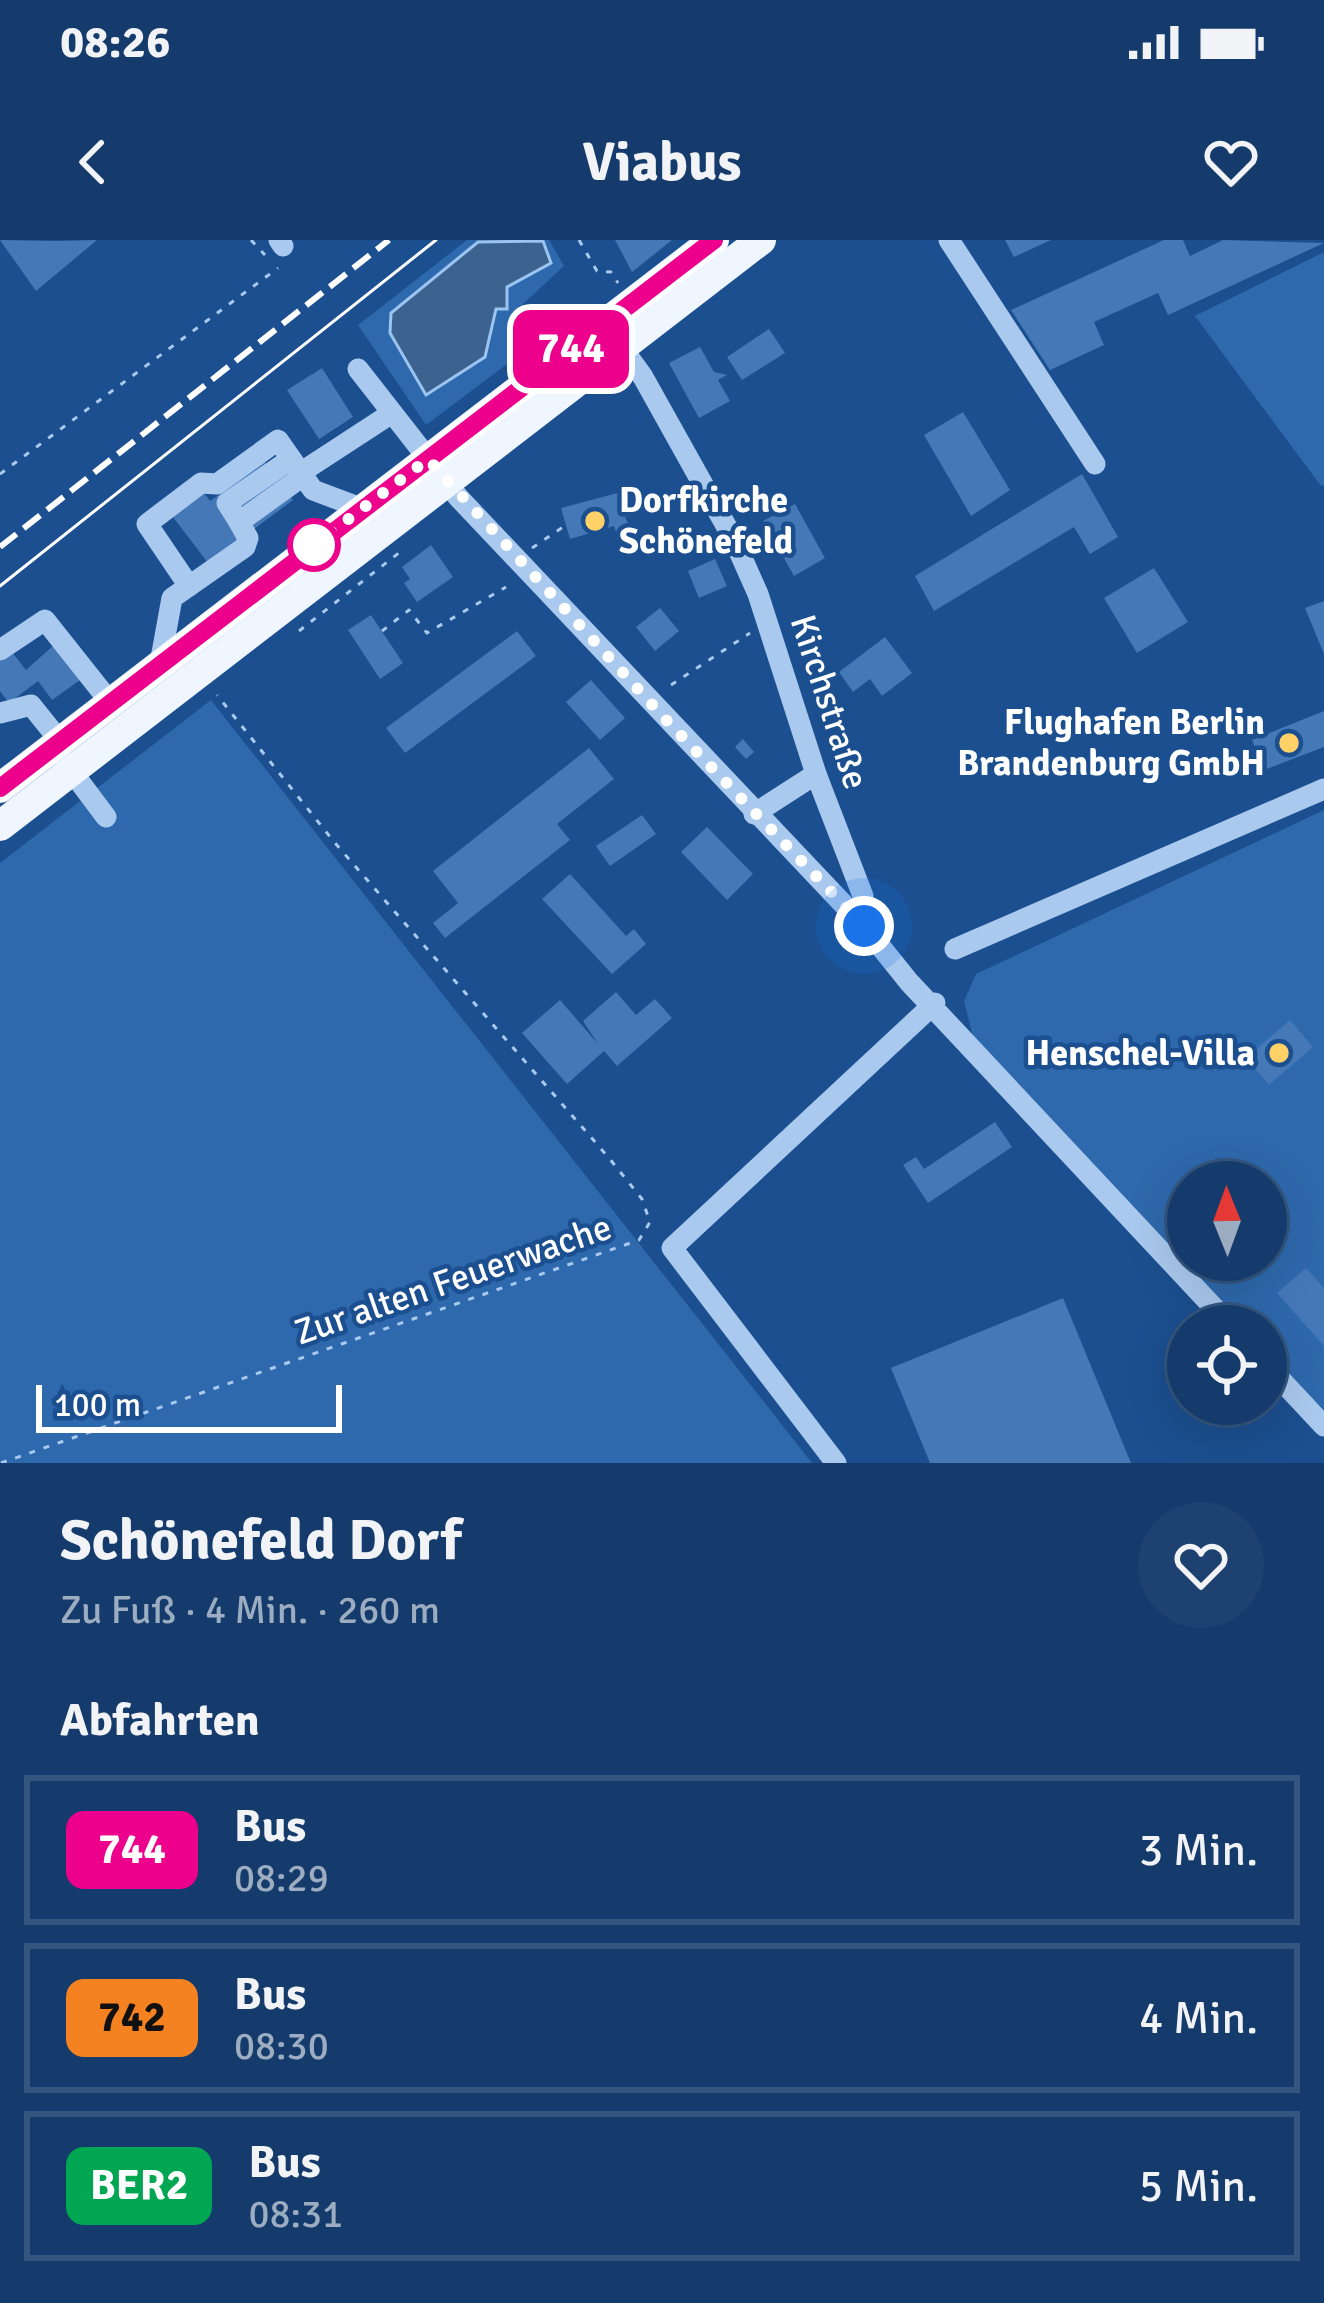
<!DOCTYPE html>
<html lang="de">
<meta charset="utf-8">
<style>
:root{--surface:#143b6b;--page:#1d4271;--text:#f1f3f6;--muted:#9dadc1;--line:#33557e}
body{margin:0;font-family:Signika,sans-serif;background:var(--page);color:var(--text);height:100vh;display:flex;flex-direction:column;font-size:45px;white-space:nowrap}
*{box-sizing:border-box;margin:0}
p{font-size:39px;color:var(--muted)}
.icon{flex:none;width:66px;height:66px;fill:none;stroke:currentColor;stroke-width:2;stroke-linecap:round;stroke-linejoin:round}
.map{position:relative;height:1223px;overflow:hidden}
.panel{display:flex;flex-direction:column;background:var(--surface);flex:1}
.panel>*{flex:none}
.badge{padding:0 24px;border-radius:18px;font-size:42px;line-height:78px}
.needle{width:78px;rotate:359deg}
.fabs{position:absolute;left:1167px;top:921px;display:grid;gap:24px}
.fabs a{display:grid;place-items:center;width:120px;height:120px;border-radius:50%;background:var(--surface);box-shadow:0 12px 48px #0002,0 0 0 3px var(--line);font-size:60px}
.scale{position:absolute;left:36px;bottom:30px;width:306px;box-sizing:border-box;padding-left:12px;border:6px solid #fff;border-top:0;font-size:33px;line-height:42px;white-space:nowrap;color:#fff;-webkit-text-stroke:9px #1b4f8f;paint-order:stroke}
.you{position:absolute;width:60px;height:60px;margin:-30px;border:9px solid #fff;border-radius:50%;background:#1a73e8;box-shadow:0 0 0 18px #1a73e833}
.map>.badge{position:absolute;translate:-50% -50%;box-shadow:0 0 0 6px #fff}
h2{padding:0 60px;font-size:45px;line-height:108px}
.round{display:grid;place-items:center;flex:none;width:126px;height:126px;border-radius:63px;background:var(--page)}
.headline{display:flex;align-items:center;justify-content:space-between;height:204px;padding:0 60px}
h1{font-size:57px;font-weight:800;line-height:90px}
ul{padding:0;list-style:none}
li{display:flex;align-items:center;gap:36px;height:150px;margin:0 24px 18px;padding:0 36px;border:6px solid var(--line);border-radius:0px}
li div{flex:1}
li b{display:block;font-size:45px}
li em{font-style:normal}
li .badge{min-width:132px;font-weight:700;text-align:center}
.status{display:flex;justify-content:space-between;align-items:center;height:84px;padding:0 60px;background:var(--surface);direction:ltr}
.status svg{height:33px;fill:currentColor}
header{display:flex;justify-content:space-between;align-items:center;height:156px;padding:0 60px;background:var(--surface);font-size:54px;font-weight:800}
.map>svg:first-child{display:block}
</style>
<div class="status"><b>08:26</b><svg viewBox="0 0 49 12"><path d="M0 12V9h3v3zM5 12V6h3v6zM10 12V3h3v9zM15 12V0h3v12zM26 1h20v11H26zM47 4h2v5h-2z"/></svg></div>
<header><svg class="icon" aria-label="back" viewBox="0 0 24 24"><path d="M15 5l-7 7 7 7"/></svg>Viabus<svg class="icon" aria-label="heart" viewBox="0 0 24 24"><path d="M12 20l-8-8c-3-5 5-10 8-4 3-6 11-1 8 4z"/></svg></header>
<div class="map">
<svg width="1324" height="1223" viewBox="0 0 1324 1223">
<rect width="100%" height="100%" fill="#1b4f8f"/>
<g fill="#2e69ad" fill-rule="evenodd">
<path d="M467,0H549L564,26L523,64L539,100L426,185L358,85Z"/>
<path d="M1324,12V245L1321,246L1195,76Z"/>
<path d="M211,460L812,1223H0V623Z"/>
<path d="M1324,570V1176L1266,1113V1086H1241L973,797L964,761L976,734ZM1188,942H1266V1020H1188Z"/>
</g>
<path fill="#3c6290" stroke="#9cc4f0" stroke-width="3" d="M543,1L551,23L507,47V69H496L485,117L426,155L390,93L391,73L478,2Z"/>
<g fill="#4478b7">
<path d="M0,0L56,1L97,0L36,51Z"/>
<path d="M615,0H672L632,32Z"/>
<path d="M1005,0H1051L1014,17Z"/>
<path d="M1164,0H1183L1190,16L1223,0L1324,3L1168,75L1158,53L1094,82L1104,105L1050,130L1011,70Z"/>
<path d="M769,89L785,113L742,140L727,117Z"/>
<path d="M700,107L714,132L727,135L718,140L730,161L699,178L669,123Z"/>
<path d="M322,128L353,177L319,199L287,150Z"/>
<path d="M963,172L1010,250L971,276L924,195Z"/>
<path d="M264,221L293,260L208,323L173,277L204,253L210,261Z"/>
<path d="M1082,234L1118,297L1090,314L1074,287L934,371L915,336Z"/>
<path d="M625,251L640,259L635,275L625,277L641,310L624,315L614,286L570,299L561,268Z"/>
<path d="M795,264L825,318L794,336L763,281Z"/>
<path d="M431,305L453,337L417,362L404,343L410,339L402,327Z"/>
<path d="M715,319L727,346L699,358L688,331Z"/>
<path d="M1154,328L1188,382L1137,413L1104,358Z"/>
<path d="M1324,361V414L1305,368Z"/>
<path d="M660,368L679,391L655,411L636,387Z"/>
<path d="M371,375L403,423L380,439L348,390Z"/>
<path d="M517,391L536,416L405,513L386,488Z"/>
<path d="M885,397L912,433L882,456L870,439L853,452L839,432Z"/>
<path d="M54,405L80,440L52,460L38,441L9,463L0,451V420L12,412L26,430Z"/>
<path d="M591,440L625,478L600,500L566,462Z"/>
<path d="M1324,471V507L1264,530L1252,500Z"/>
<path d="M743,499L754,512L746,519L735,507Z"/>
<path d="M589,508L614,539L557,584L570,600L445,698L433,683L458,663L433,631Z"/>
<path d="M642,575L656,594L610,626L596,606Z"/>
<path d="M707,587L753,634L727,660L681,612Z"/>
<path d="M570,634L626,696L634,689L646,704L612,734L542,659Z"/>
<path d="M616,752L636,775L655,759L672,778L617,826L604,811L567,844L522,793L560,760L598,804L583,781Z"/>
<path d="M1290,780L1313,807L1269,845L1246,818Z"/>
<path d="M995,882L1012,907L928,963L903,925L916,917L924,929Z"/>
<path d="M1306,1028L1324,1048V1106L1277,1053Z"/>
<path d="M1063,1058L1131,1223H930L891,1128Z"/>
<path d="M1226,1164H1263L1265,1167L1246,1185Z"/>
</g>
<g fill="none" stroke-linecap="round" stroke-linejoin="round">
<g stroke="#a9c9ee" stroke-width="3" stroke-dasharray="6 9" stroke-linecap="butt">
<path d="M251,0L265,15"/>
<path d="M579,0L597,31L611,32L618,43"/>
<path d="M0,234L278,28"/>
<path d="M532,308L566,285"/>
<path d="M299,391L400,312"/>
<path d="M382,391L409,370L427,393L506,347"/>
<path d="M671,445L750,393"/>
<path d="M1,1223L639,1000L650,982L642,959L609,918L335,603L217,455"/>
</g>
<g stroke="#a9c9ee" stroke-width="21">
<path d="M279,0L283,6"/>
<path d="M949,0L1095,224"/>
<path d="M610,107L630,119L643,137L734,300L758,354L816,534L863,656L864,686"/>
<path d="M358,129L458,257L864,686L909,742L1231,1086"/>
<path d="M300,233L392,173"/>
<path d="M239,282L227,263L291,219"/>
<path d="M189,346L147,284L201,243L217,244L278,200L313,250L361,268"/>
<path d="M0,410L45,380L110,462"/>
<path d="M160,424L172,358L245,307L248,298L239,282L303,236"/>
<path d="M0,473L31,465L60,501"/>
<path d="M64,521L106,577"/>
<path d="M754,574L816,534"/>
<path d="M955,709L1324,549"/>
<path d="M1266,1124L1324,1186"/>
<path d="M836,1223L672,1008L935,763"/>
</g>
<g stroke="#f0f6ff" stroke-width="30">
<path d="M0,548L714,0"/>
<path d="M0,586L761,0"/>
</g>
<path stroke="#fff" stroke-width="3" d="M0,346L436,0"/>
<path stroke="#fff" stroke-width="6" stroke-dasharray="21 9" stroke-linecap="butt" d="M0,307L389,0"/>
</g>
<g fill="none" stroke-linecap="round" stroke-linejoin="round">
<defs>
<path id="line" d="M0,548L714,0"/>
</defs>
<use href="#line" stroke="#fff" stroke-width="27"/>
<use href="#line" stroke="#ec008c" stroke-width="18"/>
<path stroke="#fff" stroke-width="12" stroke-dasharray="0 21.6" d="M314,305L428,219L668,482L864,686"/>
</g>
<g fill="#ffd166" stroke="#1b4f8f" stroke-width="4.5">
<circle cx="595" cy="281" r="12"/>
<circle cx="1289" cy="503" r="12"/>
<circle cx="1279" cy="813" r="12"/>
</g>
<circle fill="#fff" stroke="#ec008c" stroke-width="6" cx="314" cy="305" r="24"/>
<g text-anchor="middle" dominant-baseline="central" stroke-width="9" stroke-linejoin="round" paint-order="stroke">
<g font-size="36" font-weight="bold" fill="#fff" stroke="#1b4f8f" text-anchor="end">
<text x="619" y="260" text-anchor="start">Dorfkirche<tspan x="619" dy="41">Schönefeld</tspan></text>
<text x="1265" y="482">Flughafen Berlin<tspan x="1265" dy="41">Brandenburg GmbH</tspan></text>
<text x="1255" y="813">Henschel-Villa</text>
</g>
<g font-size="36" fill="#fff" stroke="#1b4f8f">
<text transform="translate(829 462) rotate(72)">Kirchstraße</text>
<text transform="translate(453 1040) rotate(-19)">Zur alten Feuerwache</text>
</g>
</g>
</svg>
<div class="fabs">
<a><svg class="needle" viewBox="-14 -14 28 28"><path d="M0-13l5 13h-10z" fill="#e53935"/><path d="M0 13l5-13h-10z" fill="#9dadc1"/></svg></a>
<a><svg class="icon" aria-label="locate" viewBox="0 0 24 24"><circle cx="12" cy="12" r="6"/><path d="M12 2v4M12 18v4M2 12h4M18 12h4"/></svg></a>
</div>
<div class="scale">100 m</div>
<div class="you" style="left:864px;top:686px"></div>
<b class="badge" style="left:571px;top:109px;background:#ec008c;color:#fff">744</b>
</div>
<section class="panel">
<div class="headline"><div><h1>Schönefeld Dorf</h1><p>Zu Fuß · 4 Min. · 260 m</p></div><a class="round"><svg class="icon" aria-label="heart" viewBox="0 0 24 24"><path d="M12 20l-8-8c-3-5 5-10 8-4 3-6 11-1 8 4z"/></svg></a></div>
<h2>Abfahrten</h2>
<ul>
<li><span class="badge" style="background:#ec008c;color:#fff">744</span><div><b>Bus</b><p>08:29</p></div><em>3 Min.</em></li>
<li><span class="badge" style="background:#f58220;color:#111">742</span><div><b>Bus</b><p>08:30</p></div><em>4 Min.</em></li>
<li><span class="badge" style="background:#00a651;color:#fff">BER2</span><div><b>Bus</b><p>08:31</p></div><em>5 Min.</em></li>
</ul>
</section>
